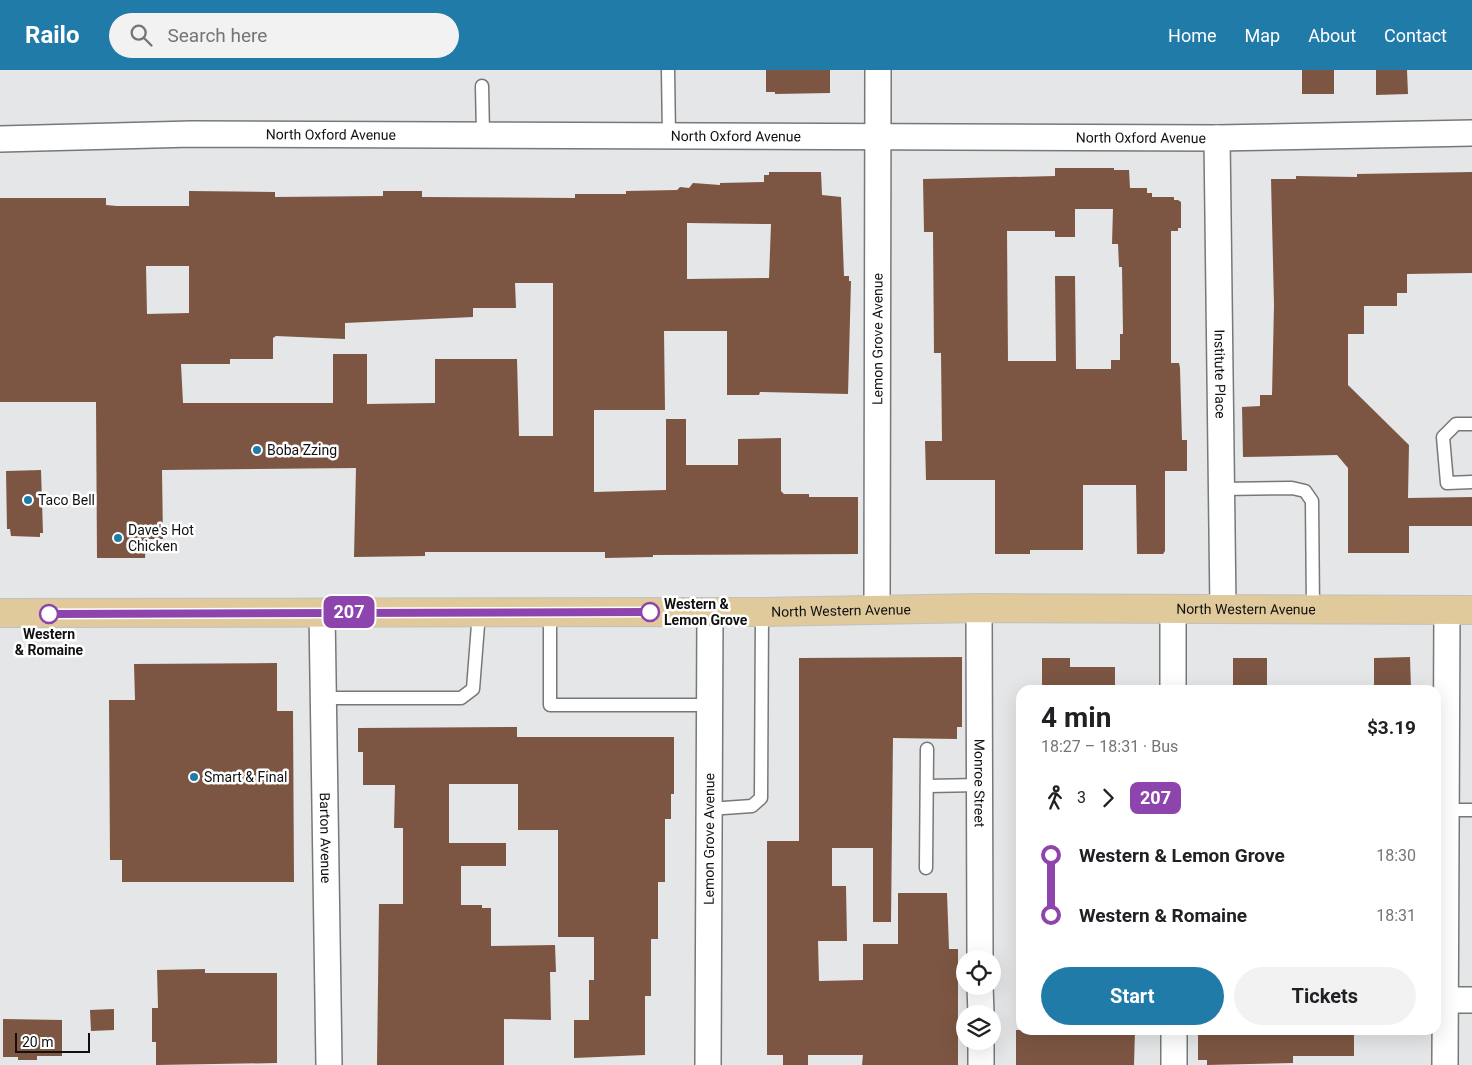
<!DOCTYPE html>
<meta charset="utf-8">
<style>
:root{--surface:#fff;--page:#f2f2f2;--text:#202124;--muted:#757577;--accent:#207ba9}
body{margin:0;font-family:Roboto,sans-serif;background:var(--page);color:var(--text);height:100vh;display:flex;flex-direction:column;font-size:19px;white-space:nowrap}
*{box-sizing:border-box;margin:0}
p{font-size:16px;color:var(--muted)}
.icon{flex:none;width:28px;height:28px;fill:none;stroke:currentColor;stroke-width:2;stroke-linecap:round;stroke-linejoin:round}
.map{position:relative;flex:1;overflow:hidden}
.drawer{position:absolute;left:1016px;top:615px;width:425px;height:350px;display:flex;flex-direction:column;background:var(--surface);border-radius:15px;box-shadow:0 5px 20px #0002}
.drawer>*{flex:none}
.badge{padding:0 10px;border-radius:8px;font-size:18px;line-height:32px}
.tools{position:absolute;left:956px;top:880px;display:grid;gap:10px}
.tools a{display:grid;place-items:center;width:45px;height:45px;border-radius:50%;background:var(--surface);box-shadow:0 5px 20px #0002;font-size:25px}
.scale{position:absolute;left:15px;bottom:12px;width:75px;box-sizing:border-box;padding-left:5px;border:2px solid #111112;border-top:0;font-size:14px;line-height:18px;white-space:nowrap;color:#111112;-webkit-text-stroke:4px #fff;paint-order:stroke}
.map>.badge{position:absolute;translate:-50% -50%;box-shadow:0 0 0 2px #fff}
.legs{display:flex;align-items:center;gap:8px;height:55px;padding:0 25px;font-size:16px}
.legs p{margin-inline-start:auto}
.head{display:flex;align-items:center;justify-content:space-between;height:85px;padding:0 25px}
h1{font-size:28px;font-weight:700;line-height:38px}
.primary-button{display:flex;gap:10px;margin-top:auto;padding:10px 25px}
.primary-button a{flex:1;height:58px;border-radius:30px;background:var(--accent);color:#fff;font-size:20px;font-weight:700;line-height:58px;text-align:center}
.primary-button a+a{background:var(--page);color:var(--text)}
ul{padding:0 25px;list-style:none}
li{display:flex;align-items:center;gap:18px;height:60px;font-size:19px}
li i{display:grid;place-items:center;width:8px;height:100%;margin:0 6px;background:currentColor}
li i::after{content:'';width:12px;height:12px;margin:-6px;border:4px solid;border-radius:50%;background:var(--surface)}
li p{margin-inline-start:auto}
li:first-child i{background:linear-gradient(#0000 50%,currentColor 0)}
li:last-child i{background:linear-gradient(currentColor 50%,#0000 0)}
header{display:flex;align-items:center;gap:30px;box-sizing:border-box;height:70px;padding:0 25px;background:var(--accent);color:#fff}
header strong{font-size:24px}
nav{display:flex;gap:28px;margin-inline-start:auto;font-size:18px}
.search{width:350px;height:45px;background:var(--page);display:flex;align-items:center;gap:12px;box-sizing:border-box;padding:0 18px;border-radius:28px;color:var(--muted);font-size:19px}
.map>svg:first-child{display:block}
</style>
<header>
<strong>Railo</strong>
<div class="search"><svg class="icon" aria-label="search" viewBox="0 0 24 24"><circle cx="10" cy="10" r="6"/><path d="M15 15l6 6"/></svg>Search here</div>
<nav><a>Home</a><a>Map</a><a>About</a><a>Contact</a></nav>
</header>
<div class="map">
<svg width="1472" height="995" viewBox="0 0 1472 995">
<rect width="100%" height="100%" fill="#e5e6e7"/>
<g fill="#7c5642" fill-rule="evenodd">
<path d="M766,0H830V23L775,24V22H766Z"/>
<rect x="1302" y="0" width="32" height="24"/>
<path d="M1376,0H1407L1408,24L1376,25Z"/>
<path d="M1055,98H1114V100H1129L1130,118H1147V123H1152V127H1174V130H1178L1181,132V158H1178V161H1171V293H1179L1180,298L1182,370H1187V401H1165V481L1163,484H1137L1136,415H1083V480H1030V484H995V410H926L925,371H942L941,283H934L933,162H924L923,109L1055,106ZM1075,139H1113L1112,174H1118L1119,197H1122L1123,264H1120V290H1111V299H1076L1075,206H1055L1056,291H1008L1007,161H1055V167H1075Z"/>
<path d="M769,102H821L822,125L841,127L844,206H849V211H851L848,324L760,322L759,325H727V261H664L665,340H594V422L666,420V349H686V395H738V369L781,368V421L784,424H809V427H858V484L653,485V487L605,488V482H425V486L354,487L356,398L162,400L163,469H146L145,488H97L96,332H0V128H106V135L117,136H189V121L275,122V127L383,126V121H422V127L575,128V124H626V121L677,120L680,117L689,118L693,113L720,115V113L764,112V105H769ZM687,153L771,154L769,208L687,209ZM146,196H189V243L147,244ZM515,213H553V366H519L517,289H435V333L367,334V284H333V333H183L181,294H230V289H273V268L276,266L345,269V253L473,247V238H516Z"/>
<path d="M1472,102V203L1407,204V223H1397V236H1364V264H1348V315L1409,375L1408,428L1472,427V456H1409V483H1348V398L1337,385L1243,387L1242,337L1260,336V325H1272L1274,235L1271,109H1296V106L1357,107V104Z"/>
<path d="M41,400L43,463H40V467L11,466L10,459H7L6,401Z"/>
<path d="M962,587V657H957V669L893,668L891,852H873V778H832V816H846L847,871H818L819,911L863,910V874H898V823H947L949,879H958V995H862L863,985H808V995H783V985H767V771H799V588Z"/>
<path d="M1410,587L1411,620H1374V588Z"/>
<path d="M1042,588H1070V597H1115V620H1042Z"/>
<rect x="1233" y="588" width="34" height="32"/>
<path d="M277,593V641H293L294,812H122V790H110L109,630H135L134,594Z"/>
<path d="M517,657V667H674V724H671V749H665V812H658V869H651V926H645V985L574,988V950H589V910H594V867H558V760H518V714H449V773H506V796H461V835H482V838H491V876L555,875L556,902H550L551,950L504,949V995H377L379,834H403V758H394L395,715H363V682H358V658Z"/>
<path d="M205,899V903H277V993L156,995V972H152V938H158L157,900Z"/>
<path d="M114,939V960L91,961L90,940Z"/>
<path d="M3,949L62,950V986H37V990H18V987H3Z"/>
<path d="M1016,960H1066V965L1112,964V960H1135L1134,995H1016Z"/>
<path d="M1211,960H1354V986H1293V993L1207,995V990H1198V965H1211Z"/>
</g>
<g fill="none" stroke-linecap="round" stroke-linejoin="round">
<defs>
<g id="service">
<path d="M668,0L669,67"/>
<path d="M482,16L483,65"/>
<path d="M1472,354H1456L1443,367L1447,413L1472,412"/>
<path d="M1221,419L1292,418L1305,421L1312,431L1313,539"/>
<path d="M550,542V635H709"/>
<path d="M324,628H461L473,619L479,542"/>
<path d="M927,716L980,715"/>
<path d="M709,739L752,736L761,728L762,542"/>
<path d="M1444,740H1472"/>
<path d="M926,798L927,679"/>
</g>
<g id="minor">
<path id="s1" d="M1217,68L1223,539"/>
<path id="s2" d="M0,69L192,64L1217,68L1472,63"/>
<path id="s3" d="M979,538L980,889"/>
<path id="s4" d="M877,539L878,0"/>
<path d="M1173,540V620"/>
<path id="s5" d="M322,542L329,995"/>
<path d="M980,916L981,944"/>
<path d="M1444,930H1472"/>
<path d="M1174,960V995"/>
<path d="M981,971V995"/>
<path id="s6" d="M708,995L710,542"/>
<path d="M1445,995L1447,540"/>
</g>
<g id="primary">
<path id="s7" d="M0,543L762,542L979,538L1472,540"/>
</g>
</defs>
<use href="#service" stroke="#777879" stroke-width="15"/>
<use href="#minor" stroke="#777879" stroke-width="28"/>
<use href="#primary" stroke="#c1c1c1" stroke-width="30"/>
<use href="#service" stroke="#fff" stroke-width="12"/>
<use href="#minor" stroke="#fff" stroke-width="25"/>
<use href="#primary" stroke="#e0c99a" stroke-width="28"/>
</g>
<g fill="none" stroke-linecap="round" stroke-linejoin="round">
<defs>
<path id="line-1" d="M49,544L650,542"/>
</defs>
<use href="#line-1" stroke="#fff" stroke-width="11"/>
<use href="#line-1" stroke="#8e44ad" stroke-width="8"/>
</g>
<g fill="#207ba9" stroke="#fff" stroke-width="2">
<circle cx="257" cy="380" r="5"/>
<circle cx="28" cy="430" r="5"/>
<circle cx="118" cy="468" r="5"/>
<circle cx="194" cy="707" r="5"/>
</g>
<g fill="#fff" stroke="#8e44ad" stroke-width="2.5">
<circle cx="650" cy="542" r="9"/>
<circle cx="49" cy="544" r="9"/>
</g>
<g text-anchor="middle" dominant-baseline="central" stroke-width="5" stroke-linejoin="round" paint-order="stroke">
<g font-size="14" fill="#111112" stroke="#fff">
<text stroke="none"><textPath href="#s2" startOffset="331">North Oxford Avenue</textPath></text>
<text stroke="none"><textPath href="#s2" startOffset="736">North Oxford Avenue</textPath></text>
<text stroke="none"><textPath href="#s2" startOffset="1141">North Oxford Avenue</textPath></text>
<text stroke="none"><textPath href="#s4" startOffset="270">Lemon Grove Avenue</textPath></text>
<text stroke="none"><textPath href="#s1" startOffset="236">Institute Place</textPath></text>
<text stroke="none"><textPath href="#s7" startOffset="841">North Western Avenue</textPath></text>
<text stroke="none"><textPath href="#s7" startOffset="1246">North Western Avenue</textPath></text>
<text stroke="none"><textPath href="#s3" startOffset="175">Monroe Street</textPath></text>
<text stroke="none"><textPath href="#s5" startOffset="226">Barton Avenue</textPath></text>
<text stroke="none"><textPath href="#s6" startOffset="226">Lemon Grove Avenue</textPath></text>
</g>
<g font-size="14" fill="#111112" stroke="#fff" text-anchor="start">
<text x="267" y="380">Boba Zzing</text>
<text x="38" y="430">Taco Bell</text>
<text x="128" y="460">Dave's Hot<tspan x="128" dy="16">Chicken</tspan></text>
<text x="204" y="707">Smart &amp; Final</text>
</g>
<g font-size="14" font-weight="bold" fill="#111112" stroke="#fff" text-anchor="start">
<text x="664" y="534">Western &amp;<tspan x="664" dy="16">Lemon Grove</tspan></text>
<text x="49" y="564" text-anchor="middle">Western<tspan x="49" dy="16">&amp; Romaine</tspan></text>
</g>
</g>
</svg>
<div class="tools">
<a><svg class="icon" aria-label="locate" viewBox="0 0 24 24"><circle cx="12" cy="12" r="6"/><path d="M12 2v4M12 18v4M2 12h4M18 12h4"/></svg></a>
<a><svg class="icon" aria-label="layers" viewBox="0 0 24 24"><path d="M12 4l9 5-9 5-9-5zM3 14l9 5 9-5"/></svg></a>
</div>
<div class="scale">20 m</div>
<b class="badge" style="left:349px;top:542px;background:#8e44ad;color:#fff">207</b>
<section class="drawer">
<div class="head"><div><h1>4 min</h1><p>18:27 – 18:31 · Bus</p></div><b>$3.19</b></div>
<div class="legs"><svg class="icon" aria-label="walk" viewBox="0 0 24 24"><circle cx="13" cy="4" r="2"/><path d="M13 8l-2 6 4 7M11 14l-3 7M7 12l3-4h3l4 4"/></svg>3<svg class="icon" aria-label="forward" viewBox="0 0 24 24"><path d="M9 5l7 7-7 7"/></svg><b class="badge" style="background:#8e44ad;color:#fff">207</b></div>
<ul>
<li><i style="color:#8e44ad"></i><b>Western &amp; Lemon Grove</b><p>18:30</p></li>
<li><i style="color:#8e44ad"></i><b>Western &amp; Romaine</b><p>18:31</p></li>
</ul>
<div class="primary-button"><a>Start</a><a>Tickets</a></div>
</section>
</div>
